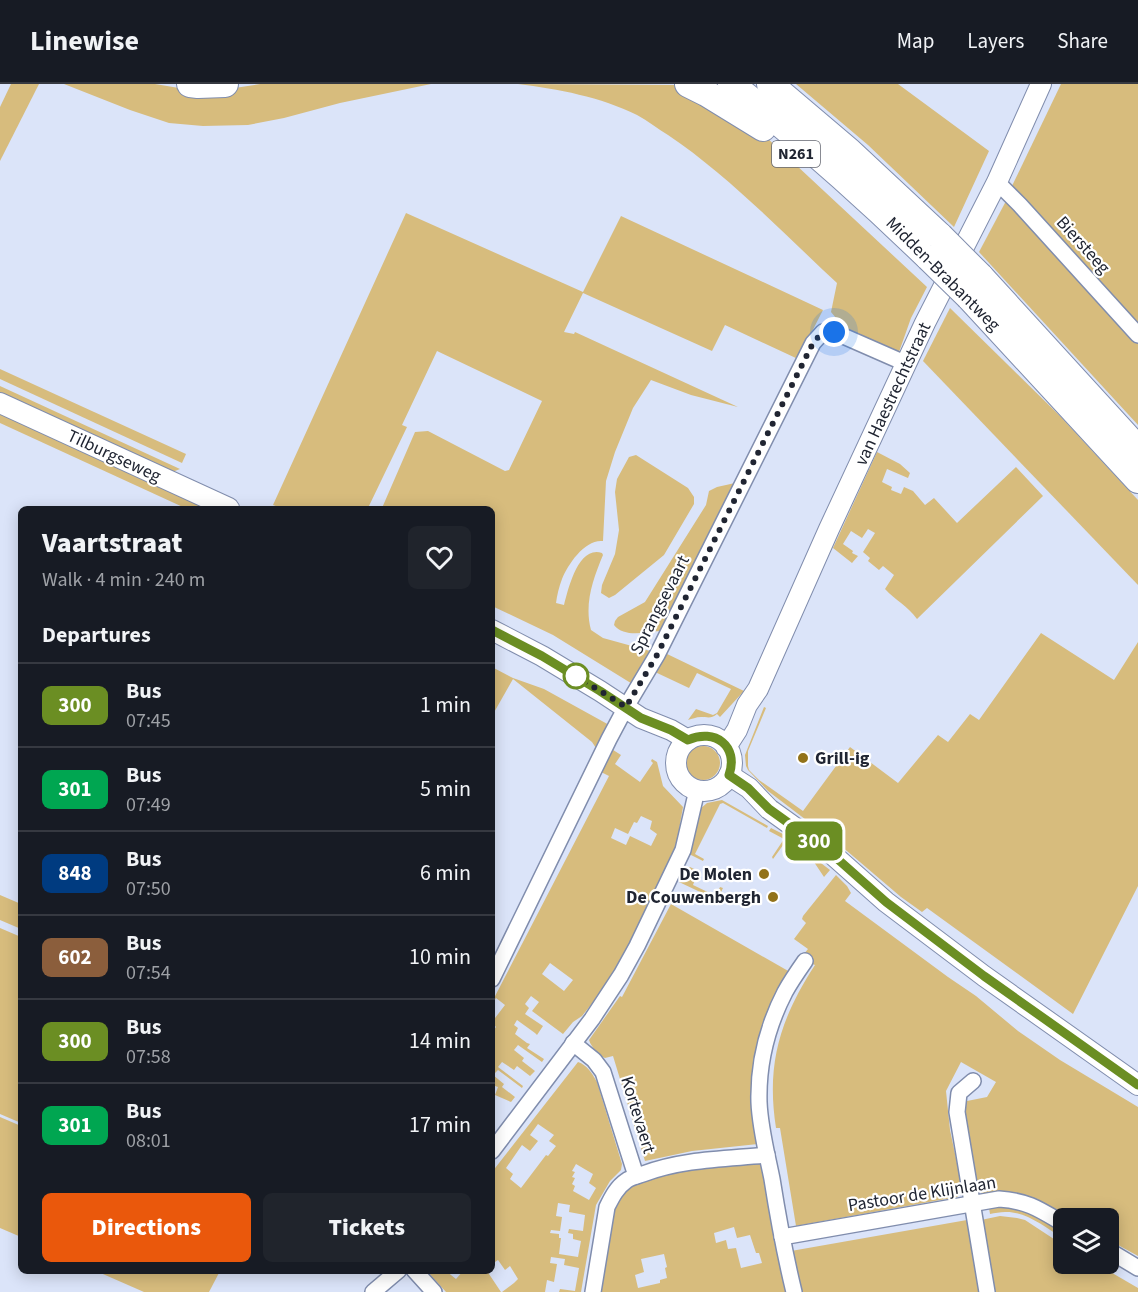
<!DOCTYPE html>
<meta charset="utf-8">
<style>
:root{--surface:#171b24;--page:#20242c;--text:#f1f3f6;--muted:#9ea1a6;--line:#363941;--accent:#ea580c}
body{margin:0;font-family:"Source Sans 3",sans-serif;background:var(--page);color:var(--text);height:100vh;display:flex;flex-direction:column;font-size:22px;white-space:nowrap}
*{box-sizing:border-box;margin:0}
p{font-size:20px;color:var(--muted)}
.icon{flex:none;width:33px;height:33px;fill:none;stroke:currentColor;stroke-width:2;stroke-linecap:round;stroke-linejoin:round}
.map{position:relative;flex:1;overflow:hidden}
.sheet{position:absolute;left:18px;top:422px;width:477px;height:768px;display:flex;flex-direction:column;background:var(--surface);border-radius:9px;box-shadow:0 3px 15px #0003}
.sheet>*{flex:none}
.badge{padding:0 12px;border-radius:9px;font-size:21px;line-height:39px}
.buttons{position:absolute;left:1053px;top:1124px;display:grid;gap:12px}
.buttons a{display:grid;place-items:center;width:66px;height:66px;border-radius:9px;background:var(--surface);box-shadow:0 3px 15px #0003;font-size:30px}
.you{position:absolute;width:30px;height:30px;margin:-15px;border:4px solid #fff;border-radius:50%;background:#1a73e8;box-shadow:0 0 0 9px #1a73e833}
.map>.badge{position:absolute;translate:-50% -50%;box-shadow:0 0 0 3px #fff}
h2{padding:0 24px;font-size:22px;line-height:54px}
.round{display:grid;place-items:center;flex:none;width:63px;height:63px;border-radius:9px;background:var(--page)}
.head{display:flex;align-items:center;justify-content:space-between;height:102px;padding:0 24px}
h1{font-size:28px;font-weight:800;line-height:45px}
.cta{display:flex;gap:12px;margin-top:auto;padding:12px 24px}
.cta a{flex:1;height:69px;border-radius:9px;background:var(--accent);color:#fff;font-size:24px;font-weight:800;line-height:69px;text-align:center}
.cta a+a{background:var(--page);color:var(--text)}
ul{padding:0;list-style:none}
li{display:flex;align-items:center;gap:18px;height:84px;padding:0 24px;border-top:2px solid var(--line)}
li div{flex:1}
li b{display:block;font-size:22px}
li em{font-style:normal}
li .badge{min-width:66px;font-weight:700;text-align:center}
header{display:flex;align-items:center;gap:36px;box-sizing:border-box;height:84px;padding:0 30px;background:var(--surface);border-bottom:2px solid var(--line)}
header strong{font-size:28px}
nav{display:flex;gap:33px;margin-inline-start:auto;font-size:21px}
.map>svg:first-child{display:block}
</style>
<header>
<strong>Linewise</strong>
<nav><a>Map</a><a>Layers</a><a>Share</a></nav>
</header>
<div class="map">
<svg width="1138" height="1208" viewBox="0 0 1138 1208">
<rect width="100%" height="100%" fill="#dbe4f9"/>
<g fill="#d7bc7d" fill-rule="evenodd">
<path d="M11,0H39L0,77V23Z"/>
<path d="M64,0H155L197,7L228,5L260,0H431L340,19L284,34L248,41L203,42L169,39L130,26Z"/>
<path d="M518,0L676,1L766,53L927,203L911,234L899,268L895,269L845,245L831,228L837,199C783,149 729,92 668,51C658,45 648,37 637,31C601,13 558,5 518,0Z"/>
<path d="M796,0H898L989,67L954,143L868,61Z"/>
<path d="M1061,0H1138V243L1012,102Z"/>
<path d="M1006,117L1138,260V341L979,168Z"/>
<path d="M406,129L583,208L621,132L823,226L798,275L725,241L712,267L583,209L564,248L574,250L575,248L738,323L691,311L651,296L633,324L615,368L606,397L603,457C585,455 568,480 562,495C559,503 557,511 556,519L564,521C568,506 578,461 602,469L603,471C593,495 584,520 591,546L603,554L650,567L634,601L553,551L492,522V424H382L415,348L428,347L505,387L509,386L542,317L437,267L402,341L407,343L368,424H281L273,421Z"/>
<path d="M950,224L1059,331L1138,416V501L923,277Z"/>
<path d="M0,285L186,370L182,379L0,295Z"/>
<path d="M0,302L180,385L170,389L0,311Z"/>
<path d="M0,327L211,424H185L0,339Z"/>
<path d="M877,368L900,380L910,389L908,394L887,385L882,398L892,403L891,406L901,410L904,403L913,407L925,421L934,414L957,439L1016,383L1043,412L917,535C908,522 895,516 885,505L894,491L883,482L879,486L868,477L870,474L863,468L875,449L868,445L862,454L851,447L843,460L853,467L852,469L858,472L852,479L833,464Z"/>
<path d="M636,371L688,404L694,413V420L664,471L615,511L609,514L601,509L602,501L615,470L619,446L615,408L617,395L629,373Z"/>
<path d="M735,399L660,547C646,548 624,554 614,541L615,537L618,533L645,518L706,421L709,407L717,403Z"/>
<path d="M1041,549L1114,596L1138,558V802L1073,930L927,824L922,828L901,813L847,767L768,707L748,686L746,682L745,671L764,623L766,624L748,667V682L749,686L759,696L803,727L850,663L898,699L938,651L948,658L970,630L979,636Z"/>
<path d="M665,569L744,607L720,633L717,630C711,635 708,633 701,633C696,633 692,635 688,636L696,625L713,631L717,629L731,605L697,589L689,604L655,588Z"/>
<path d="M492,583L513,594L544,605L611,642L598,667L592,658L513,595L492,632Z"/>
<circle cx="703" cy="679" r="17"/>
<path d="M610,664L621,671L615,680L640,698L653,679L651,677L652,675L657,678L663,702L683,723L676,763L626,869L598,912L582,932L573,938L563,950L532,927L539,918L531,912L525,920L529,924L525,930L543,942L537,951L535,949L517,936L514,941L518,944L515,950L527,959L530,960L527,964L544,975L542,978L518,961L514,966L524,974L522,977L535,987L530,992L517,982L514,986L502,978L498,983L523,1002L522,1004L498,986L493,991L504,1000L502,1003L515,1013L511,1018L495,1011L498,1003L492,1001V948L496,943L492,938L505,921L496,914L492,919V918L609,692L597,686ZM641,732L652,737L650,745L657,750L651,762L630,752L626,761L611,754L615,744L628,750L634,738L637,739ZM550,879L573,896L564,907L542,890Z"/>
<path d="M722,716L768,742L767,744L723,719L720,720L695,770L704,775L703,777L687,769L700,725L707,719Z"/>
<path d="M771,744L783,750L830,786L824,793L814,778L786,757L773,775L772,773L784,755L769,747Z"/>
<path d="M687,783H690L698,787L693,801L716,812L720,803L723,804L717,816L679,798Z"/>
<path d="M836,791L847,802L851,809L845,817L948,893L976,912L1018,947L1060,976L1138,1023V1172L1109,1156L1108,1134H1069L1027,1112L998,1109L982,1110L978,1103L962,1026L967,1017L987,1013L996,998L961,978L946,1007L950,1046L962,1103L960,1110L957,1113L796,1142L780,1044H776C766,980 780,935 815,881L805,877L803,871L808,865L794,855L806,839L802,835L803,832Z"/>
<path d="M0,811L21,820V845L0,836Z"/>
<path d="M671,820L790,888L771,923L758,1060L692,1067L645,1077L613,972L605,974C599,971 591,963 589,956L620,912L622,913Z"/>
<path d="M0,844L21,853V1039L0,1030Z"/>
<path d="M578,978C587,981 592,989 597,998L622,1080L621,1086L610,1097L596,1121L581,1208H559L560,1205L575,1207L579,1184L564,1181L565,1175L551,1173L550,1179L557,1180L554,1198L547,1196L545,1208H502L514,1199L518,1195L510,1182L505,1186L498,1176L492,1180V1088ZM538,1040L554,1051L549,1057L556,1062L548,1072L546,1071L521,1104L510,1095L513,1090L506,1084L522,1061L530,1067L538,1057L530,1051ZM576,1080L593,1090L589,1099L596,1104L589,1116L573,1107L575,1102L572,1100L575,1094L572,1093L575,1088L572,1087ZM558,1119L570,1121L569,1128L585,1131L583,1147L569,1145L568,1149L573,1150V1155L581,1157L578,1173L559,1170L561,1154H559V1150L550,1149L551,1146L560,1147L562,1133L556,1132Z"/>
<path d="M0,1033L21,1042V1153L0,1144Z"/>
<path d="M761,1079L788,1208H601L613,1126L624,1109L639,1097L693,1085ZM734,1143L737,1154L750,1151L756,1169H759L762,1179L741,1184L736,1164L728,1165L726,1156L716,1159L714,1149ZM664,1170L667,1183L665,1184L667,1194L660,1196V1199L638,1204L635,1191L644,1188L641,1175Z"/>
<path d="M998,1122C1023,1121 1043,1136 1063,1148V1154C1046,1144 1026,1127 1005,1128C1000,1128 995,1129 990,1130L989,1124Z"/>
<path d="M1000,1132L1017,1134L1025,1136L1063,1161L1064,1179H1095L1138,1204V1208H994L981,1136Z"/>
<path d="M967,1136L981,1208H801L791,1167Z"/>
<path d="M96,1187H220L209,1208H144Z"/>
<path d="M427,1187H446L456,1195L463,1187H484L485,1188L487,1187L501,1208H446Z"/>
</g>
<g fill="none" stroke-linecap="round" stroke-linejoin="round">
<defs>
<g id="minor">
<path d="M997,98L1020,121L1138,251"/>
<path d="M492,895L609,655L626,623L657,571L813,259L823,248H834L907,280"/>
<path d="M573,959L594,976L603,988L636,1092"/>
<path d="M973,997L959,1009L957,1028L987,1208"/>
<path d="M492,1067L592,935L621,891L637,862L683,766L697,706"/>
<path d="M782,1153L999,1115C1028,1117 1039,1125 1064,1140"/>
<path d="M1108,1166L1138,1184"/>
<path d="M414,1186L434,1208"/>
<path d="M373,1208L399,1186"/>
<path d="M593,1208L607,1123C612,1113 617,1103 626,1097C631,1093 638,1092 643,1090C682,1075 726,1075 767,1071"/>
<path d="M794,1208C785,1171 778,1133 772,1095C767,1070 760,1044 759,1018C758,980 768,941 785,908C791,897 798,887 805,877"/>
</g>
<g id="tertiary">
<path d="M0,319L229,424"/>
<path d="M492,546L542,572L600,607L641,634L671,646L688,656"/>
<circle cx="704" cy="679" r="28"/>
<path d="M726,663L737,646L747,621L758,605L829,445L925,239L997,98L1041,0"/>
<path d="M729,691L749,704L769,725L833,771L886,818L984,892L1138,1001"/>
</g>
<g id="trunk">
<path d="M190,0L198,1L225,0"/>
<path d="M688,0L706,9L763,44"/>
<path d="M731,0C800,54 866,113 929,174"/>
<path d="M770,0L850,68L940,152"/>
<path d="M980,192L1138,365"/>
<path d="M969,213L1138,396"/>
</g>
</defs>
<use href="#minor" stroke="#808dad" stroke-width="18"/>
<use href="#tertiary" stroke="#808dad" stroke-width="22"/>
<use href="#trunk" stroke="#808dad" stroke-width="28"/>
<use href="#minor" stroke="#fff" stroke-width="15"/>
<use href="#tertiary" stroke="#fff" stroke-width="20"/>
<use href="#trunk" stroke="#fff" stroke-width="26"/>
<defs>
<g id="trunk-bridge">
<path d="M940,152L980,192"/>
<path d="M929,174L969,213"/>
</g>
</defs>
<use href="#trunk-bridge" stroke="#808dad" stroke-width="28" stroke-linecap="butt"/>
<use href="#trunk-bridge" stroke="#fff" stroke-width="26"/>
</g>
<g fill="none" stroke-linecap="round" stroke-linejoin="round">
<defs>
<path id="line" d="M492,546L542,572L600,607L641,634L671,646L688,656C715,644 739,662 729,691L748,704L769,725L833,771L886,818L984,892L1138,1001"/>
</defs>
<use href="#line" stroke="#fff" stroke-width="14"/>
<use href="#line" stroke="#6b8e23" stroke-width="9"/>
<path stroke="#202532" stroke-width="6" stroke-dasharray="0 10.8" d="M576,592L626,623L657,571L813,259L823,248H834"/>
</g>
<circle fill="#fff" stroke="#6b8e23" stroke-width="3" cx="576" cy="592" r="12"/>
<g fill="#927219" stroke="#fff" stroke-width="2">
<circle cx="803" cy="674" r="6"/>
<circle cx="764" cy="790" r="6"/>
<circle cx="773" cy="813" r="6"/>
</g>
<g text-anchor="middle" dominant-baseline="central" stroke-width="4.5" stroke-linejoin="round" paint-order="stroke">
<rect fill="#fff" stroke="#636670" stroke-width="1.5" x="772" y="57" width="48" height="26" rx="4.5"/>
<g font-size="16" font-weight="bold" fill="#202532">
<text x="796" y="70">N261</text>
</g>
<g font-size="18" fill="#202532" stroke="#fff">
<text transform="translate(1083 161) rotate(48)">Biersteeg</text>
<text transform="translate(943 190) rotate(45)">Midden-Brabantweg</text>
<text transform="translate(893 310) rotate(-65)">van Haestrechtstraat</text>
<text transform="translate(114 372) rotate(25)">Tilburgseweg</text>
<text transform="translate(660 521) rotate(-63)">Sprangsevaart</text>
<text transform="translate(638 1031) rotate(73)">Kortevaert</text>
<text transform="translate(922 1110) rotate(-9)">Pastoor de Klijnlaan</text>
</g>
<g font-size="18" font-weight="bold" fill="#202532" stroke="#fff" text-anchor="end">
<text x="815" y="674" text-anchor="start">Grill-ig</text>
<text x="752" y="790">De Molen</text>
<text x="761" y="813">De Couwenbergh</text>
</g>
</g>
</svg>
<div class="buttons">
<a><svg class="icon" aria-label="layers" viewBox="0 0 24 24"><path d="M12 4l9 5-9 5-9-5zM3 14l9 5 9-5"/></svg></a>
</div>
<div class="you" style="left:834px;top:248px"></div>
<b class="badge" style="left:814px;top:757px;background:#6b8e23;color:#fff">300</b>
<section class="sheet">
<div class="head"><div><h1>Vaartstraat</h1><p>Walk · 4 min · 240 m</p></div><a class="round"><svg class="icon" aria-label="heart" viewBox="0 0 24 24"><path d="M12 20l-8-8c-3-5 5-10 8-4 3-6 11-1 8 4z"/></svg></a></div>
<h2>Departures</h2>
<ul>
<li><span class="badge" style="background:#6b8e23;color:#fff">300</span><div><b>Bus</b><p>07:45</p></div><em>1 min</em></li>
<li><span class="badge" style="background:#00a651;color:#fff">301</span><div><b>Bus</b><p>07:49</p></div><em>5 min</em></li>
<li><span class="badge" style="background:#003b80;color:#fff">848</span><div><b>Bus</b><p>07:50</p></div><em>6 min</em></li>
<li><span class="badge" style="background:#8b5e3c;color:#fff">602</span><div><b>Bus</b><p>07:54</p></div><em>10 min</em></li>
<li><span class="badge" style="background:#6b8e23;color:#fff">300</span><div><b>Bus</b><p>07:58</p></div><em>14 min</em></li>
<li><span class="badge" style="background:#00a651;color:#fff">301</span><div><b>Bus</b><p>08:01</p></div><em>17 min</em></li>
</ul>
<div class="cta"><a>Directions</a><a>Tickets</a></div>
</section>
</div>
